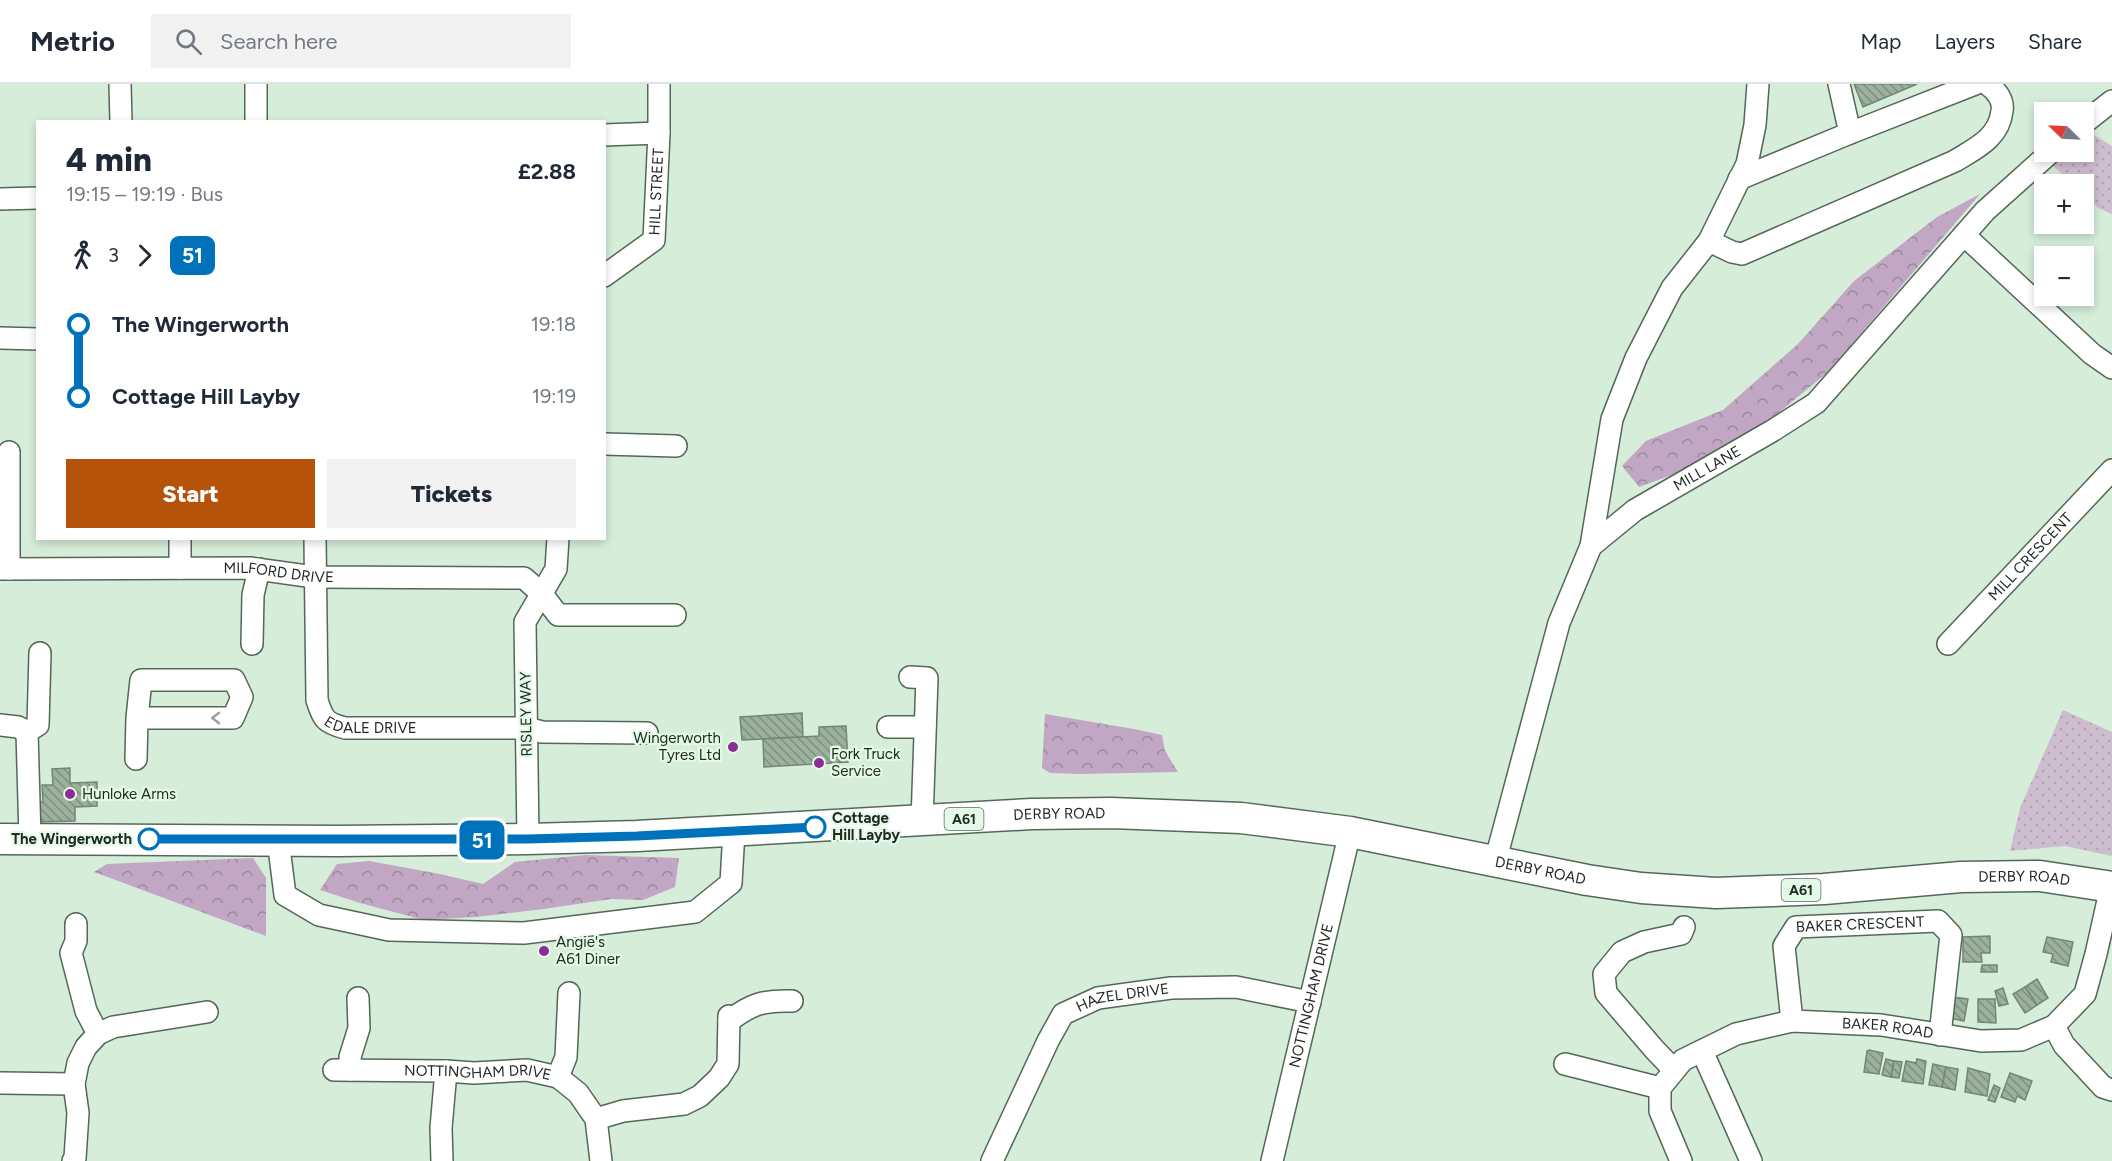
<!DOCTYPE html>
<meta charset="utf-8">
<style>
:root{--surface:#fff;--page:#f2f2f3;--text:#1f2937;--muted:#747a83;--line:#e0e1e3;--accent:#b45309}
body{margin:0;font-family:Figtree,sans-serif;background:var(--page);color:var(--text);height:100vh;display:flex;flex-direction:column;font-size:22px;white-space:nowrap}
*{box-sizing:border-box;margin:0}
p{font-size:20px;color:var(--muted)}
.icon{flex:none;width:33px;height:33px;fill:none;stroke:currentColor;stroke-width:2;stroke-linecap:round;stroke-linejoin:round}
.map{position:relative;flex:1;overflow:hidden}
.sheet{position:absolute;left:36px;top:36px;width:570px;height:420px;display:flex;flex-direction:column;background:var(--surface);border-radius:0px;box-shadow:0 3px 9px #0003}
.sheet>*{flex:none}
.badge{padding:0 12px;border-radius:9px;font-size:21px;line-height:39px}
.needle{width:39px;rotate:294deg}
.fabs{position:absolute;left:2034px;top:18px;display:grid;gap:12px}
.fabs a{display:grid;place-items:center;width:60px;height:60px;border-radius:0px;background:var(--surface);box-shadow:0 3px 9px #0003;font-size:30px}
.map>.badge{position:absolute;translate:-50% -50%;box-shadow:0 0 0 3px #fff}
.legs{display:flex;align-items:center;gap:9px;height:66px;padding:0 30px;font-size:20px}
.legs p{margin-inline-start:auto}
.summary{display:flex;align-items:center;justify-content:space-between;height:102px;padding:0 30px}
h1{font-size:33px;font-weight:800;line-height:45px}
.action{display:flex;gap:12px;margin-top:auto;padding:12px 30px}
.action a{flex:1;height:69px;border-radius:0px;background:var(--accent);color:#fff;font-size:24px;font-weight:800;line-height:69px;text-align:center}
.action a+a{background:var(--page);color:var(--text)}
ul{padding:0 30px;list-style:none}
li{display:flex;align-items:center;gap:21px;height:72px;font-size:22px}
li i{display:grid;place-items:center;width:9px;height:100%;margin:0 8px;background:currentColor}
li i::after{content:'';width:15px;height:15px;margin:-8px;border:4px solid;border-radius:50%;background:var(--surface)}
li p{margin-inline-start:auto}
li:first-child i{background:linear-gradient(#0000 50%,currentColor 0)}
li:last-child i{background:linear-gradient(currentColor 50%,#0000 0)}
header{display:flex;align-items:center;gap:36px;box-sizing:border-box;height:84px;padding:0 30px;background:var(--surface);border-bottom:2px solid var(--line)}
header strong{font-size:28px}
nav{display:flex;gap:33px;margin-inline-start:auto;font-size:21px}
.search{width:420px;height:54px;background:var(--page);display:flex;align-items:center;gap:15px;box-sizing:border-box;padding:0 21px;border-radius:0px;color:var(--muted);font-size:22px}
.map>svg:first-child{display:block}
</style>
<header>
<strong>Metrio</strong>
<div class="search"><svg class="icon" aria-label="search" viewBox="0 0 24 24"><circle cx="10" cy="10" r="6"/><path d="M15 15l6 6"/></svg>Search here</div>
<nav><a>Map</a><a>Layers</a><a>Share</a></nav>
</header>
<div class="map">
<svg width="2112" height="1077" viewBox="0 0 2112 1077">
<defs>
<pattern id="grass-dots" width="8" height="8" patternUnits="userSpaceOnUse" patternTransform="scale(1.5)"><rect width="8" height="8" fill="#cebdcf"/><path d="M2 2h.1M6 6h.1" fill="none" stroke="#b1a3b1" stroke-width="1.8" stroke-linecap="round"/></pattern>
<pattern id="forest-crowns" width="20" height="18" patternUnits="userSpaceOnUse" patternTransform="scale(1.5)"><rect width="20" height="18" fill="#c1a7c3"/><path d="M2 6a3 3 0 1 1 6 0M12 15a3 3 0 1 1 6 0" fill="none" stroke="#9c889e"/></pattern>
<pattern id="building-back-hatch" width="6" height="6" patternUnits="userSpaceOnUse" patternTransform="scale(1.5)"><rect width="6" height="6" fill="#9bb19e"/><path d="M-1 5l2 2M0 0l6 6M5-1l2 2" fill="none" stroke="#7e9080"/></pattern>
</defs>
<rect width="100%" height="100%" fill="#d5edd9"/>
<g fill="url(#grass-dots)">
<path d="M2092,50L2112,62V130L2098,124L2084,110V100H2073L2051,80L2070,68H2084V58Z"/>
<path d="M2063,626L2112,648V772L2065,762L2010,767L2020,724Z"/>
</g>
<g fill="url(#forest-crowns)">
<path d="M1980,110L1828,288L1749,353L1680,388L1639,403L1622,382L1646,357L1723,326L1798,260L1854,197L1937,133Z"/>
<path d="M1045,630L1134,645L1162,651L1165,667L1178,688L1080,690L1050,689L1042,684Z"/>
<path d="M585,771L679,774L675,803L643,816L611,815L544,825L475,833L424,836L360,819L320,806L337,780L369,777L440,790L483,800L515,778Z"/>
<path d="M253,774L266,794V852L94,788L107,780Z"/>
</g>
<g fill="url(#building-back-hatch)" stroke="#728775" stroke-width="1.5">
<path d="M1854,0H1917L1863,23Z"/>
<path d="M802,629L803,653L742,656L740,633Z"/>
<path d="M846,642L848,678L764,683L763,655L819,652V643Z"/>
<path d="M70,684V699L97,698V722L75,723V737L36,738L35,718H43L42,701H53L52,685Z"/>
<path d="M1990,852V869H1981L1982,878H1963V853Z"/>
<path d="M2047,853L2073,858L2068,882L2051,878L2053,870L2043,868Z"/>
<path d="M1982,881H1997V888H1981Z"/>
<path d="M2037,895L2048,914L2037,921L2025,903Z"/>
<path d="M2025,903L2037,921L2025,929L2013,910Z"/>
<path d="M2003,904L2008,920L1999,922L1995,907Z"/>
<path d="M1952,913L1968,915L1964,937L1949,934Z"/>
<path d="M1978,915H1995L1996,939L1978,938Z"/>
<path d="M1869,966L1883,969L1879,990L1864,988L1867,967Z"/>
<path d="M1886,975L1894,977L1891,993L1882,991Z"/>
<path d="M1917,975L1926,977L1923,1000L1902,997L1906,977L1916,979Z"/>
<path d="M1894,977L1902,978L1899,994L1891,993Z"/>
<path d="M1933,980L1946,983L1942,1003L1929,1001Z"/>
<path d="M1946,983L1958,985L1955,1006L1942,1003Z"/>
<path d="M1968,984L1990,990L1987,1012L1965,1008Z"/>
<path d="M2010,989L2032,997L2025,1016L2017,1012L2015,1018L2001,1013Z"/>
<path d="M1994,1001L2000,1004L1995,1018L1988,1016Z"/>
</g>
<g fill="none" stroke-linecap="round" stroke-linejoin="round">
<defs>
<g id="minor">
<path d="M120,0L121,38"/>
<path d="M1839,0L1850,49"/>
<path d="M256,38V0"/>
<path d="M2084,39L2112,17"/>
<path d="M604,51L659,49"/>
<path d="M1739,95L1850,49L1975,0"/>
<path d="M0,115L38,114"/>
<path d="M1964,151L2092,270L2112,284"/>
<path d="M1709,157L1732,168L1742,170L1955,77C1976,64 1999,54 2002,27C2004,16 1996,6 1987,0"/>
<path id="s1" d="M604,192L654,156L659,49V0"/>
<path d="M0,254L38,255"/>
<path d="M604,360L676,362"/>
<path d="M180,454V484"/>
<path id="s2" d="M315,454L317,616C323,636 326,639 345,644H526L542,648L647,649"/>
<path d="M1591,462L1612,335L1636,274L1672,204L1709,157L1747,80L1755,41L1758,0"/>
<path id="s3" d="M0,485L250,484L314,493L524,494L542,510L558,531H675"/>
<path d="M9,485V368"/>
<path d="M252,560L253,511L259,485"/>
<path id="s4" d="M1948,560L2112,386"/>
<path d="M910,593L927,594L922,737"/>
<path d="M0,641L18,643L27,648"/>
<path d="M888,643H925"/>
<path d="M27,648L30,754"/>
<path d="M27,648L38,641L40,569"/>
<path d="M136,675L137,634L141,596H234L242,613L233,634H137"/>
<path d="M528,755L525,538L556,485L558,454"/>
<path d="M278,756L285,811L319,831L389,846L524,849L695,828L731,799L734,747"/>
<path id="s5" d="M1495,778L1559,539L1591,462L1635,426L1772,347L1816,319L1985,127L2051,68"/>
<path d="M76,840V857L71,869L86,927L98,950"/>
<path d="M729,937C751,920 764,916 792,917"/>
<path id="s6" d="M1792,937L1784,862L1796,843L1938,837L1951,851L1940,951"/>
<path d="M2054,942L2064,961L2103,1003L2112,1006"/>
<path d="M1702,967L1751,1077"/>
<path d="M1565,980L1660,1004"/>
<path id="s7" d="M334,986L446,987L474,989L527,986L558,993L578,1009L596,1035L601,1077"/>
<path d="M351,986L350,973L359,944L358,914"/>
<path d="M1674,986L1654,965L1606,909L1604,890L1622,868L1644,858L1681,850L1684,843"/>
<path d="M558,993L566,973L569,909"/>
<path d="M0,999L74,1000"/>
<path d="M596,1035L623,1027L684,1020L700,1012L719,994L728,980L729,932"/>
<path d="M73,1077L75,1074L78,1029L74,1000L78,979L86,963L98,950L113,943L207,928"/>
<path d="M442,1077L441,1044L446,987"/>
<path id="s8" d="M992,1077L1048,957L1063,930L1098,914L1171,904L1236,903L1310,918"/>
<path id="s9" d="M1272,1077L1350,748"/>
<path id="s10" d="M1681,1077L1660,1027V1004L1683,976L1736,950L1792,937L1881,941L1981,957L2021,956L2054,942L2085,910L2096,870L2111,803"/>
</g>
<g id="highway">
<path id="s11" d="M0,755L337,757L528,755L637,752L1032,730L1111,729L1241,734L1350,748L1587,796L1641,804L1716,809L1824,805L1961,793L2040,792L2112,803"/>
</g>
</defs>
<use href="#minor" stroke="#536857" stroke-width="24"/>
<use href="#highway" stroke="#536857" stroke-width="33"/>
<use href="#minor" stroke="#fff" stroke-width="21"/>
<use href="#highway" stroke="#fff" stroke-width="30"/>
</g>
<defs><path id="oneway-chevron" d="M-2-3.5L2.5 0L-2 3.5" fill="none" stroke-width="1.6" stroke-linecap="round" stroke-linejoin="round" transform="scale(1.5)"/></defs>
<use stroke="#9c9f9c" href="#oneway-chevron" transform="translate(216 634) rotate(180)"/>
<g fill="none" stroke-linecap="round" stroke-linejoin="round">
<defs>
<path id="line-1" d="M149,755H528L637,752L815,743"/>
</defs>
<use href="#line-1" stroke="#fff" stroke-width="14"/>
<use href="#line-1" stroke="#0072bc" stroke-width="9"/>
</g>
<g fill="#8c2d96" stroke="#e2fae6" stroke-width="2">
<circle cx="733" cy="663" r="6"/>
<circle cx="819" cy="679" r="6"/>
<circle cx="70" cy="710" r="6"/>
<circle cx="544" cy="867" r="6"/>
</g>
<g fill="#fff" stroke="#0072bc" stroke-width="3">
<circle cx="815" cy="743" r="10"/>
<circle cx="149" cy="755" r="10"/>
</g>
<g text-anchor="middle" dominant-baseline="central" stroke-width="4.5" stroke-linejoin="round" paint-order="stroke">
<g fill="#e2fae6" stroke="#5c685e" stroke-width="1.5">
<rect x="944.5" y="724" width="39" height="22" rx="4.5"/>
<rect x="1781.5" y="795" width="39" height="22" rx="4.5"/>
</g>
<g font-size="14" font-weight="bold" fill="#222a23">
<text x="964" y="735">A61</text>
<text x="1801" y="806">A61</text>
</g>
<g font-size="15" fill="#222a23" stroke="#e2fae6">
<text stroke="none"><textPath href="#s1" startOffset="110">HILL STREET</textPath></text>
<text stroke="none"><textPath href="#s5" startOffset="471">MILL LANE</textPath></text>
<text stroke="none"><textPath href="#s4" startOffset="120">MILL CRESCENT</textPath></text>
<text stroke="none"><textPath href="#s3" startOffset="279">MILFORD DRIVE</textPath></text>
<text transform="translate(526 630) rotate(-91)">RISLEY WAY</text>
<text stroke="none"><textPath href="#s2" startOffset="230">EDALE DRIVE</textPath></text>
<text stroke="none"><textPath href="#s11" startOffset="1060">DERBY ROAD</textPath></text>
<text stroke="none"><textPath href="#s11" startOffset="1546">DERBY ROAD</textPath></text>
<text stroke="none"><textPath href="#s11" startOffset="2032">DERBY ROAD</textPath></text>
<text stroke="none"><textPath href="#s6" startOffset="162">BAKER CRESCENT</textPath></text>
<text stroke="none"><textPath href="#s9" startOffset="170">NOTTINGHAM DRIVE</textPath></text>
<text stroke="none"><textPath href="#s8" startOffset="226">HAZEL DRIVE</textPath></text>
<text stroke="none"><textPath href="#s10" startOffset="326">BAKER ROAD</textPath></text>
<text stroke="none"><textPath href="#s7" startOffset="144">NOTTINGHAM DRIVE</textPath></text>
</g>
<g font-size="15" fill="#222a23" stroke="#e2fae6" text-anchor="start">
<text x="721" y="654" text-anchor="end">Wingerworth<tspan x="721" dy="17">Tyres Ltd</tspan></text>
<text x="831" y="670">Fork Truck<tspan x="831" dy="17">Service</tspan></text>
<text x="82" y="710">Hunloke Arms</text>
<text x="556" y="858">Angie's<tspan x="556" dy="17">A61 Diner</tspan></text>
</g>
<g font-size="15" font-weight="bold" fill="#222a23" stroke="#e2fae6" text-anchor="start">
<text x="832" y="734">Cottage<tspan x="832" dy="17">Hill Layby</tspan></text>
<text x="132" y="755" text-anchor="end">The Wingerworth</text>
</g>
</g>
</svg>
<div class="fabs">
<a><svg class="needle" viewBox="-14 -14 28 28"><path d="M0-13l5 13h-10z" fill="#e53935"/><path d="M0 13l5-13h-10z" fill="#747a83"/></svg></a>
<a>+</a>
<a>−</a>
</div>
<b class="badge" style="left:482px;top:756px;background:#0072bc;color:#fff">51</b>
<section class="sheet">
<div class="summary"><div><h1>4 min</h1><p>19:15 – 19:19 · Bus</p></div><b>£2.88</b></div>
<div class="legs"><svg class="icon" aria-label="walk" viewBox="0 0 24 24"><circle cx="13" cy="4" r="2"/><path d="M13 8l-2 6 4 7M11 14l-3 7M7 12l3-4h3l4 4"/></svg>3<svg class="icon" aria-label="forward" viewBox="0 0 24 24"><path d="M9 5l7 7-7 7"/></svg><b class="badge" style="background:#0072bc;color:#fff">51</b></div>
<ul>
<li><i style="color:#0072bc"></i><b>The Wingerworth</b><p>19:18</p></li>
<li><i style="color:#0072bc"></i><b>Cottage Hill Layby</b><p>19:19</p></li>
</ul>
<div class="action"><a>Start</a><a>Tickets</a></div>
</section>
</div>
